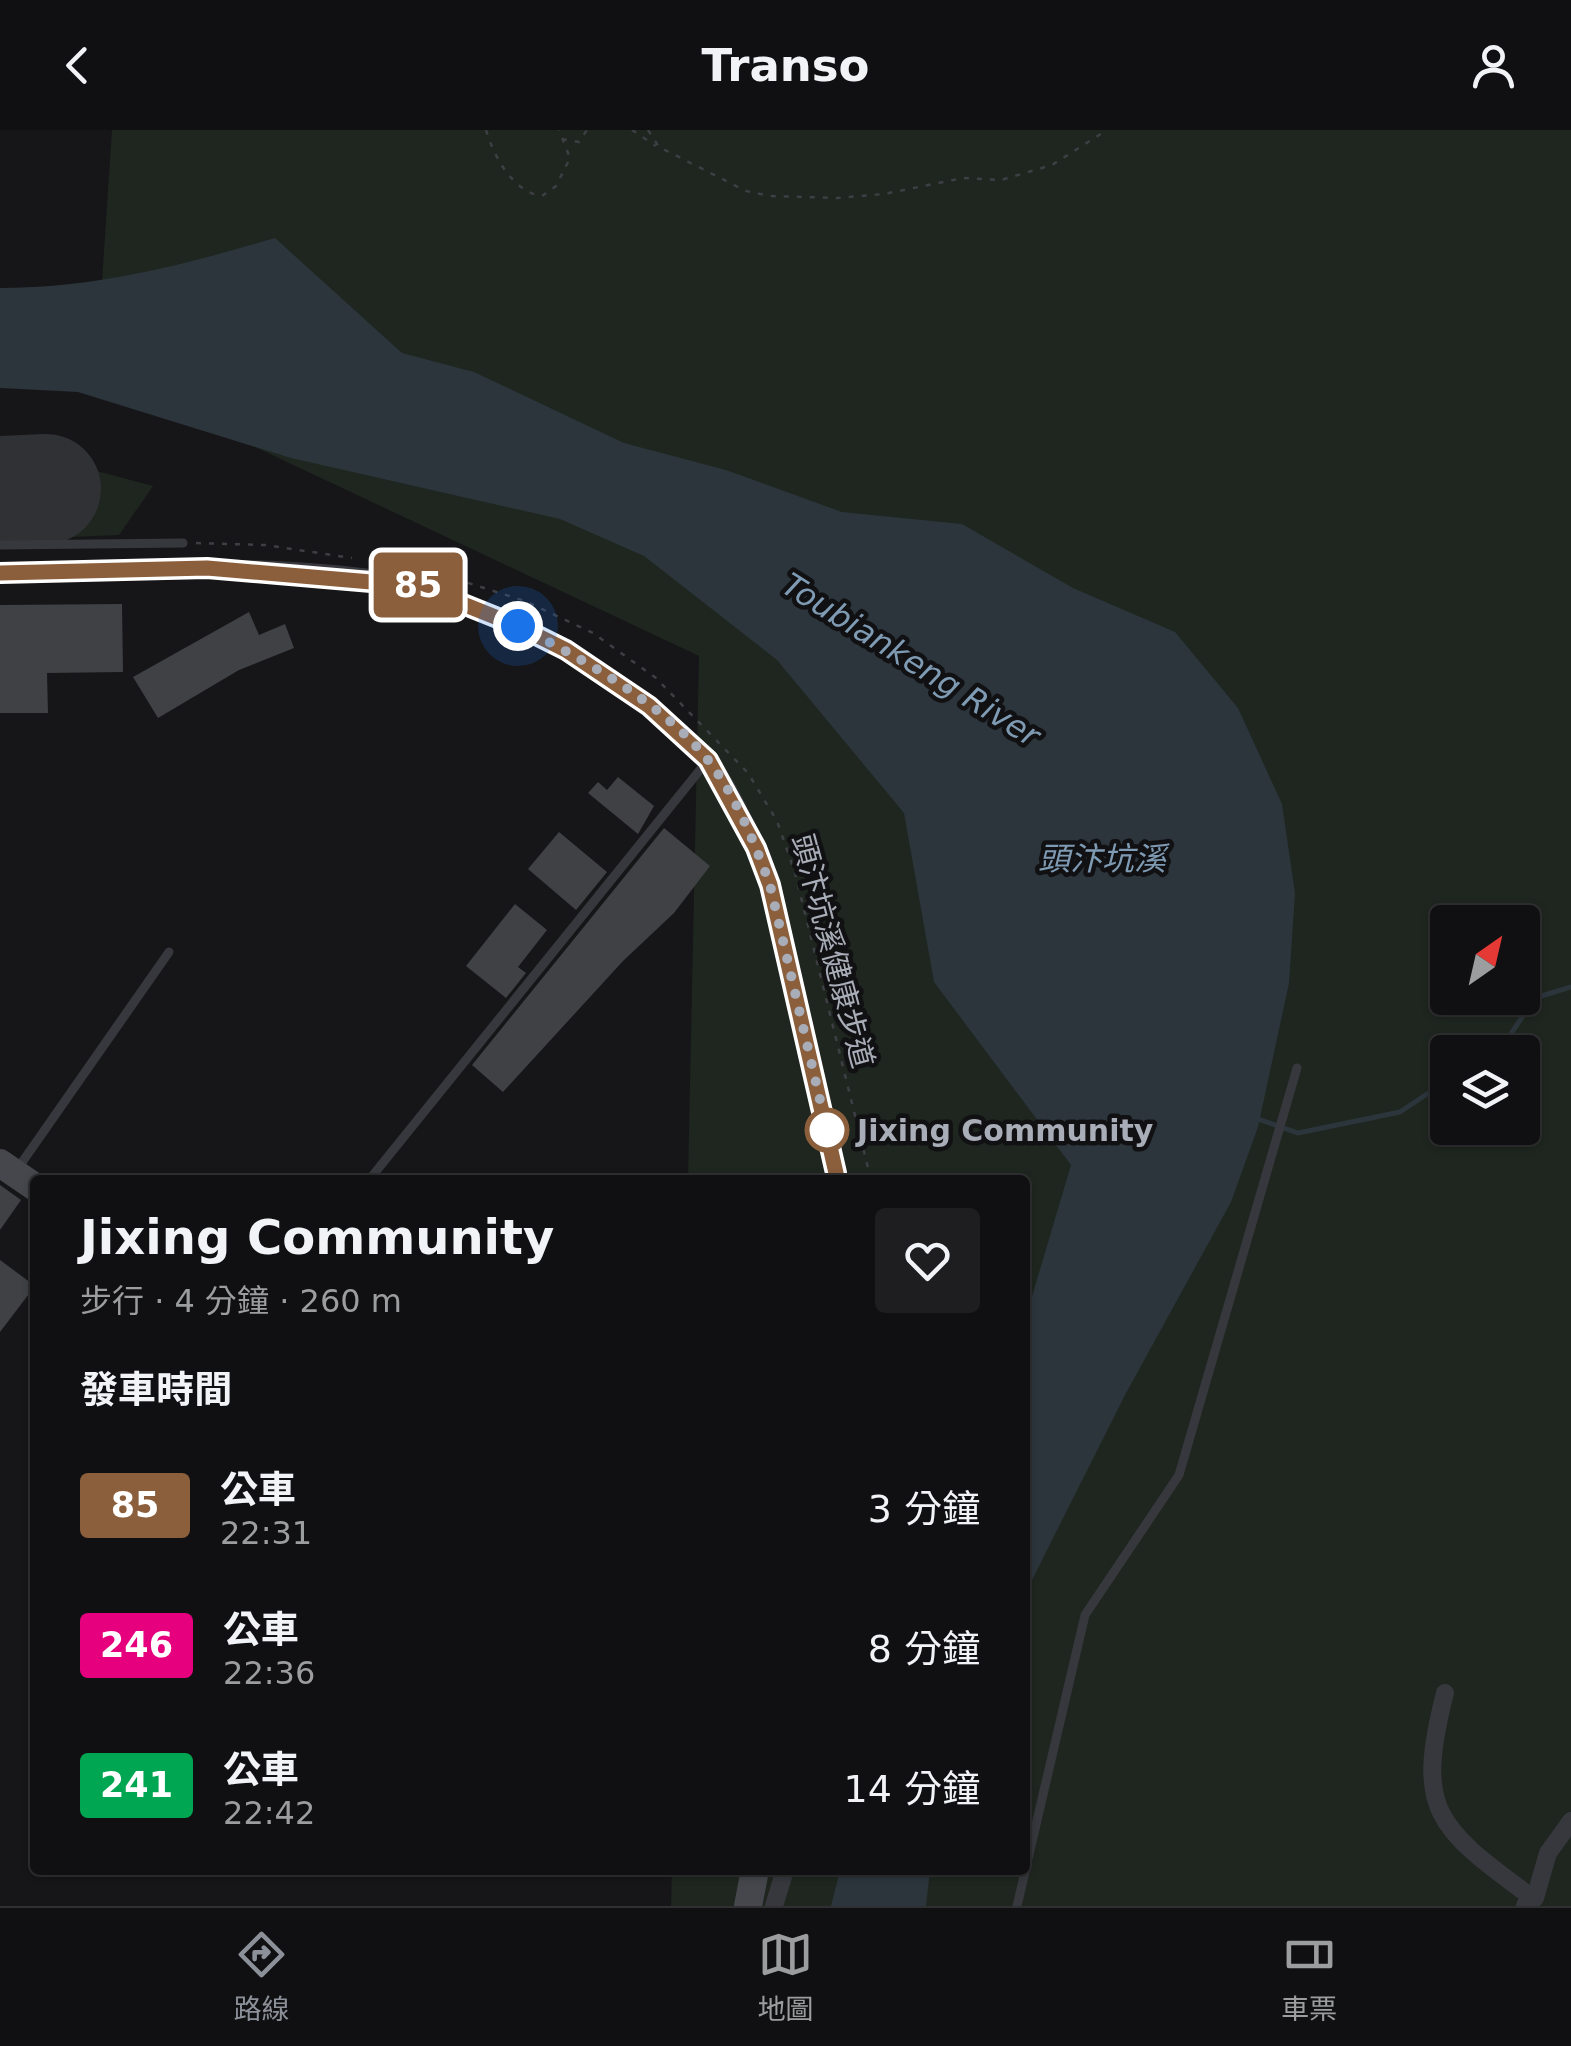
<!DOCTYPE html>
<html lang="zh-TW">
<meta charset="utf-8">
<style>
:root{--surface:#101012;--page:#1e1e20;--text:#f1f3f6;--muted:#9c9d9f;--line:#303032;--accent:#8c9099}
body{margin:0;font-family:"DejaVu Sans","Noto Sans TC",sans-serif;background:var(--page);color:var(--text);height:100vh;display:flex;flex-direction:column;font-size:38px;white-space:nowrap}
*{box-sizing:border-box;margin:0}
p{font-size:32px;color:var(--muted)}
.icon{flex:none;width:55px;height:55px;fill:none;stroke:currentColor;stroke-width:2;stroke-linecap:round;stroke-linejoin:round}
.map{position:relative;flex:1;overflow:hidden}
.drawer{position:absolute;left:30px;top:1045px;width:1000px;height:700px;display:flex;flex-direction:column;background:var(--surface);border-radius:10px;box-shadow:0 2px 8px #0004,0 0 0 2px var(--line)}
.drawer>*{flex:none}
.badge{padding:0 20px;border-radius:8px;font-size:35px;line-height:65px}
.needle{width:65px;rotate:34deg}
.controls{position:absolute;left:1430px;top:775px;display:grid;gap:20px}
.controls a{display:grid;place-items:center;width:110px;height:110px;border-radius:10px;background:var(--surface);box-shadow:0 2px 8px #0004,0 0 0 2px var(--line);font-size:50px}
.you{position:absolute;width:50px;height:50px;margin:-25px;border:8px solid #fff;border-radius:50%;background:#1a73e8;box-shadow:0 0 0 15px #1a73e833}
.map>.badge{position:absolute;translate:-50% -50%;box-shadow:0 0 0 5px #fff}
h2{padding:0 50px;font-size:38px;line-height:90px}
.round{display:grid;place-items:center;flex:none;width:105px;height:105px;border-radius:10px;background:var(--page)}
.overview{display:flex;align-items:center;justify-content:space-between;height:170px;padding:0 50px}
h1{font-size:48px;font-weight:700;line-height:75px}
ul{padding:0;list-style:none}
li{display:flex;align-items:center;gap:30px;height:140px;padding:0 50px}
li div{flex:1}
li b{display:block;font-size:38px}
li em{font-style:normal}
li .badge{min-width:110px;font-weight:700;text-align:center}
header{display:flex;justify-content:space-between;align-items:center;height:130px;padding:0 50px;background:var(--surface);font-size:45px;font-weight:700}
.menu{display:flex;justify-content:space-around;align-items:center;height:140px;border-top:2px solid var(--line);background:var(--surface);font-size:28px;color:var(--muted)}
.menu a{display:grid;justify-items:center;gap:5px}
.menu .active{color:var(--accent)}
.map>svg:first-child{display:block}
</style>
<header><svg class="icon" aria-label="back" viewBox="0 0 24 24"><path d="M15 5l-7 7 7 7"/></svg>Transo<svg class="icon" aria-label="person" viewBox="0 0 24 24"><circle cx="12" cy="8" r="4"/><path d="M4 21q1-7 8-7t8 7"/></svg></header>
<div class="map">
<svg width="1571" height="1776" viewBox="0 0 1571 1776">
<rect width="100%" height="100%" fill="#161618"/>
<g fill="#1e261f" fill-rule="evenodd">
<path d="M112,0H1571V1776H671L672,1740H1025V1050H688L699,526L96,242ZM1448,792H1522V868H1448ZM1448,922H1522V998H1448Z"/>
<path d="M0,322L29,323L153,356L119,405L0,410Z"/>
</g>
<g fill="#2c353c">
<path d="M275,108L402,223L474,242L624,313L726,340L842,382L962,394L1073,458L1175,502L1238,578L1282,674L1295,763L1289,853L1258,997L1231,1072L1125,1265L1025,1464V1190L1071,1035L934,852L904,683L777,530L644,426L560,389L291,328L78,262L0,258V158C95,158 184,135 275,108Z"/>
<path d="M840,1740H930L926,1776H831Z"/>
</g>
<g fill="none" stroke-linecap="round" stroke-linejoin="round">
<g stroke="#2c353c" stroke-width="5">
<path d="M1493,922L1502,917L1535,868L1571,857"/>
<path d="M1255,988L1298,1003L1400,982L1448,950"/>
</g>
<path stroke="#303135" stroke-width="110" d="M0,361L46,359"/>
</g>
<g fill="#404145">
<path d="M122,474L123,542L47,543L48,583H0V475Z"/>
<path d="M249,482L259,505L285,494L294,518L239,540L158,588L133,547Z"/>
<path d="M618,647L654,676L638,704L588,663L598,652L607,660Z"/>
<path d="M664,698L710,736L674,783L623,831L503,962L472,935Z"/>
<path d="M559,702L607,742L576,780L528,739Z"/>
<path d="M515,774L547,800L518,837L526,843L506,868L466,836Z"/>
<path d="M0,1055L21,1070L0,1100Z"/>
<path d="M0,1130L35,1156L0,1202Z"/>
</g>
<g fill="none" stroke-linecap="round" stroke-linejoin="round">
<g stroke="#3d3f44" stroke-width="2.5" stroke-dasharray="5 8" stroke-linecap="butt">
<path d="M486,0C494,27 513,62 542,66L556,56L570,28L559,0"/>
<path d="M632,0L656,16"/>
<path d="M648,0L659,17L746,61L770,66L837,68L884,64L963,48L1001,50L1052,35L1107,0"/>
<path d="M562,9L579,12L587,0"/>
<path d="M196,413L265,415L352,428"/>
<path d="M443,445L525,471L593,503L656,548L748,643L777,691L795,743L871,1050"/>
</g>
<g stroke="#37383d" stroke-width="9">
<path d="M0,415L183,413"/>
<path d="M16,1041L169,822"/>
<path d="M369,1050L708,630"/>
<path d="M35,1088V1127"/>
<path d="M1017,1776L1085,1485L1179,1345L1297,938"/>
</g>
<g stroke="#37383d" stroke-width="18">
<path d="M0,443C137,440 279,430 415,455C432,458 449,468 465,474C553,509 640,557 705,627C732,656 756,718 770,755L838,1050"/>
<path d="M1445,1563C1415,1680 1436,1697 1530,1766L1525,1776"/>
<path d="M1530,1766L1535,1768L1548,1723L1571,1691"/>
<path d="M774,1776L785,1740"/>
</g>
<g stroke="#45474d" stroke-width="28">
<path d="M0,1033L35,1057"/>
<path d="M748,1776L755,1740"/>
</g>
</g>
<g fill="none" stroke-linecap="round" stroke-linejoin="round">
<defs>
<path id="line" d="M0,443L207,438L418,456L518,496L566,520L649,576L708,630L756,718L770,755L836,1043"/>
</defs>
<use href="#line" stroke="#fff" stroke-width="22"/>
<use href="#line" stroke="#8b5e3c" stroke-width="15"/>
<path stroke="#a8adb8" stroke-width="10" stroke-dasharray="0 18" d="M518,496C580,527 665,575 708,630C735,664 755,714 770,755L827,1000"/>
</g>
<circle fill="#fff" stroke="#8b5e3c" stroke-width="5" cx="827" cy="1000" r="20"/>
<g text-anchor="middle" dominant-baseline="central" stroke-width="9" stroke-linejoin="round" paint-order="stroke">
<g font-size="30" fill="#a8adb8" stroke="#111113">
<text transform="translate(833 821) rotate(75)">頭汴坑溪健康步道</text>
</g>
<g font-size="30" font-weight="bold" fill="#a8adb8" stroke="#111113" text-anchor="start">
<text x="857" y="1000">Jixing Community</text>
</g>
<g font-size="32" font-style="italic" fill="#7f9bb3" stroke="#111113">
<text transform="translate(911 530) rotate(32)">Toubiankeng River</text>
<text x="1102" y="729">頭汴坑溪</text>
</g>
</g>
</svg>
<div class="controls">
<a><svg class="needle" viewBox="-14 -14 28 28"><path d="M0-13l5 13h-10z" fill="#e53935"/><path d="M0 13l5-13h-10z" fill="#9c9d9f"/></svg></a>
<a><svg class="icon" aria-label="layers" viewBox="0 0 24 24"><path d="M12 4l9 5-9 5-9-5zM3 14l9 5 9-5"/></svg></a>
</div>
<div class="you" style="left:518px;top:496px"></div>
<b class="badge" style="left:418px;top:455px;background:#8b5e3c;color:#fff">85</b>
<section class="drawer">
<div class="overview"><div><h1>Jixing Community</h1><p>步行 · 4 分鐘 · 260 m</p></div><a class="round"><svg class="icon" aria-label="heart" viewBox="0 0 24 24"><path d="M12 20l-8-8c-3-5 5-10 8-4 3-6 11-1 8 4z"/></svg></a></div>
<h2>發車時間</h2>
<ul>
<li><span class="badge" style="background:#8b5e3c;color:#fff">85</span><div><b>公車</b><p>22:31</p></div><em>3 分鐘</em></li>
<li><span class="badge" style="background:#e6007e;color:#fff">246</span><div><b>公車</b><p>22:36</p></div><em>8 分鐘</em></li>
<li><span class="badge" style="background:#00a651;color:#fff">241</span><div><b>公車</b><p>22:42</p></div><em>14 分鐘</em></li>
</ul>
</section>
</div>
<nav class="menu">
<a class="active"><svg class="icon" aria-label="directions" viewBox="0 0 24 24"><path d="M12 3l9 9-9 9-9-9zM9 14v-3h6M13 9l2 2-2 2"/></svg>路線</a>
<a><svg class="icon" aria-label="map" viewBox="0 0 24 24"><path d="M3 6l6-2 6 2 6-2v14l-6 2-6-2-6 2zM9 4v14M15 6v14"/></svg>地圖</a>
<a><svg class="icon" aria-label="tickets" viewBox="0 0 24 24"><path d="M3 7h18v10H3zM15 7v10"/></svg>車票</a>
</nav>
